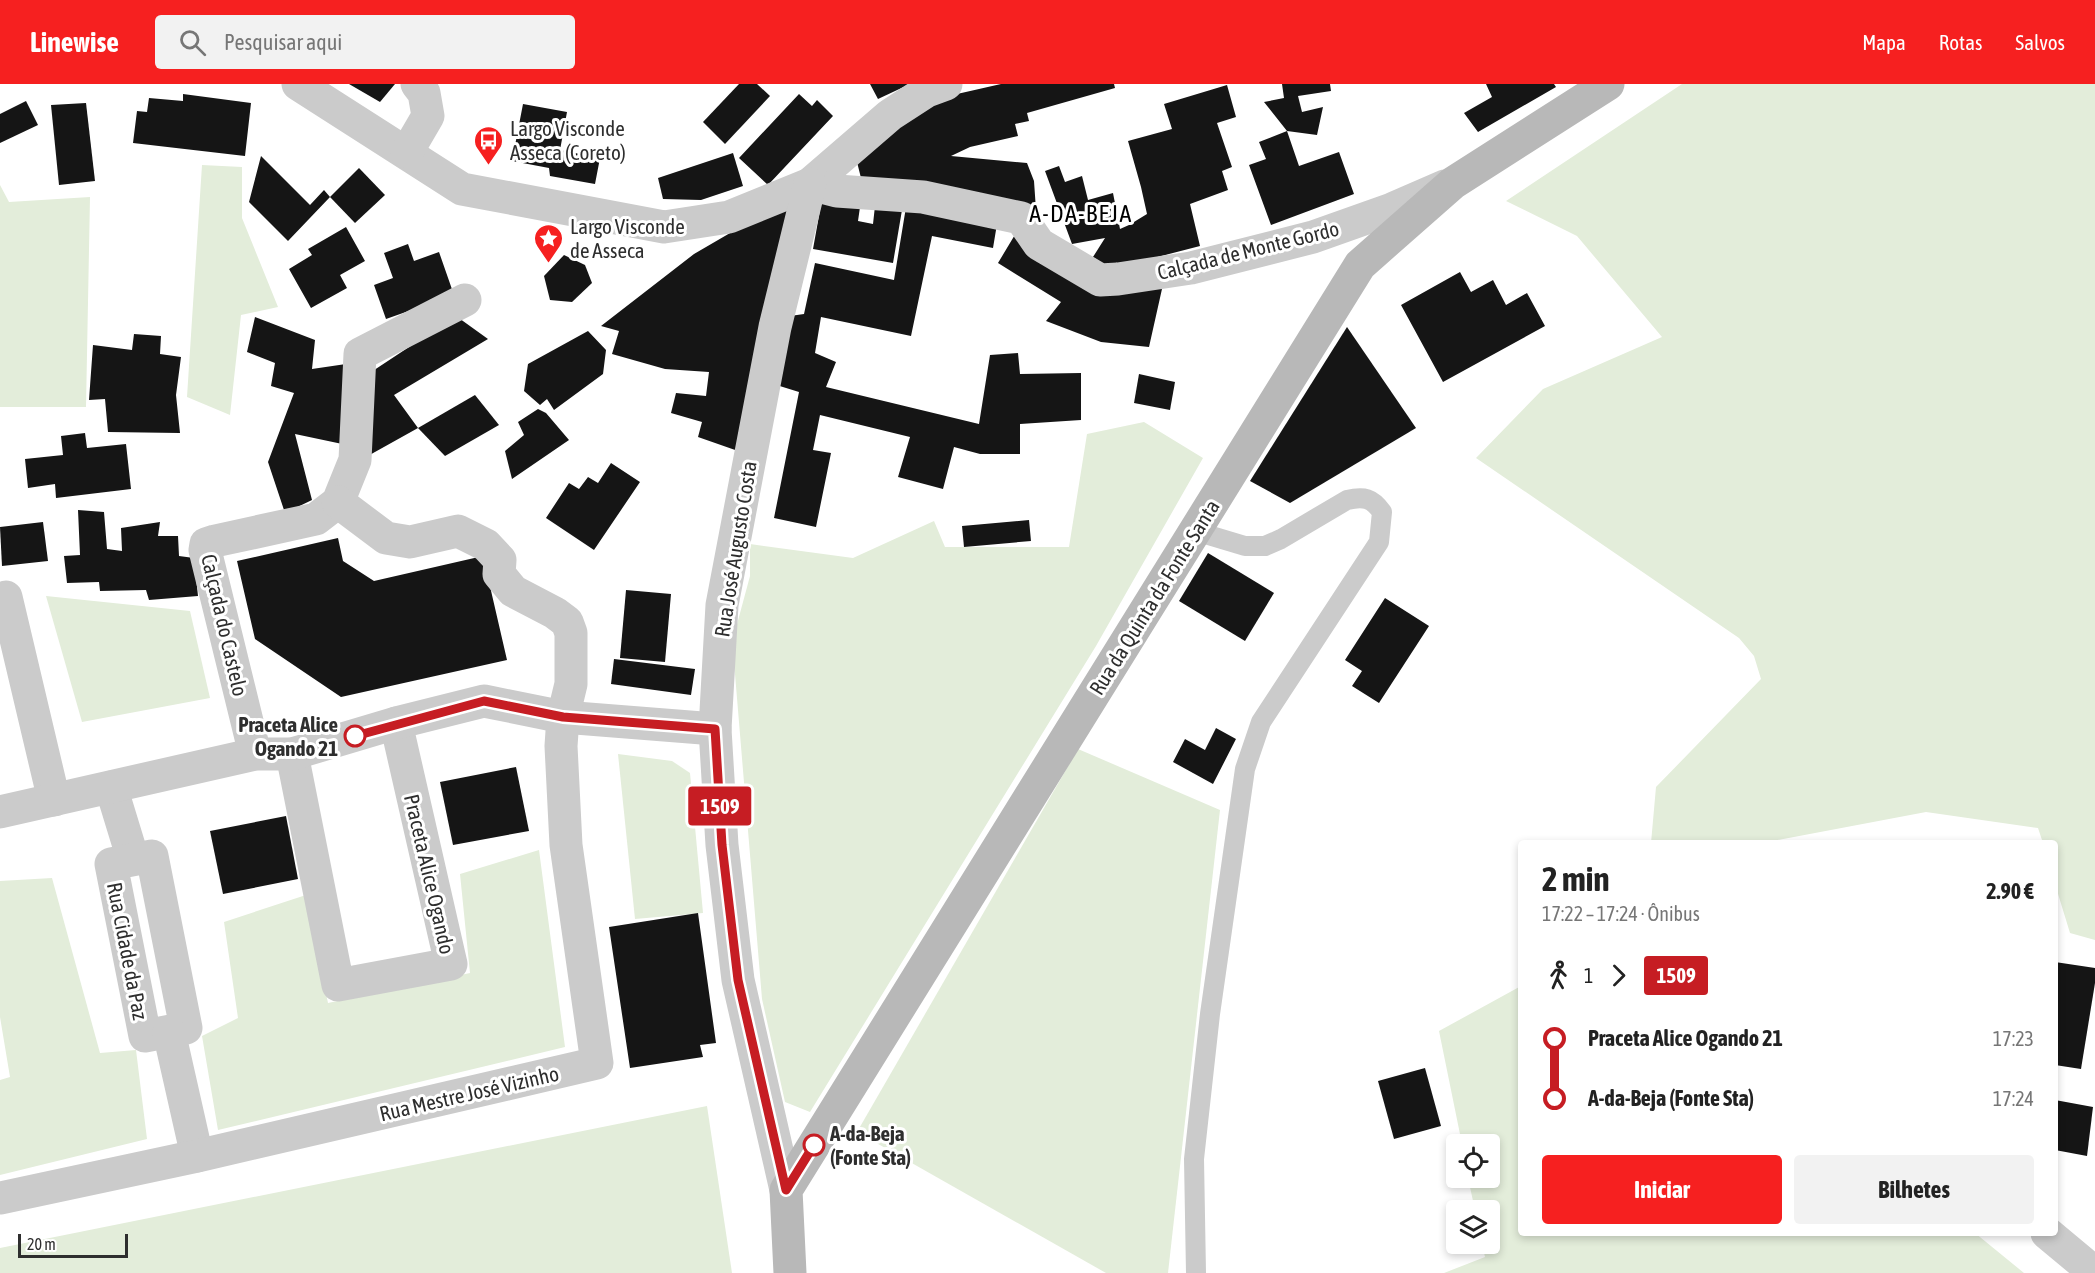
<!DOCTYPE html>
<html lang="pt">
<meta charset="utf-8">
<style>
:root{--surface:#fff;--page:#f2f2f2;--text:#222;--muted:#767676;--accent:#f62020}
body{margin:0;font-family:"Asap Condensed",sans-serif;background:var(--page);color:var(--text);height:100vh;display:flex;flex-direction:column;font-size:22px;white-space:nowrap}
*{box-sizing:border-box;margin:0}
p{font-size:20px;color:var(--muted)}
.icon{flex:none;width:33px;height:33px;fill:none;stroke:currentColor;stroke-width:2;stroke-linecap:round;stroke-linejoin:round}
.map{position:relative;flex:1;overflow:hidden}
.drawer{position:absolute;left:1518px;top:756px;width:540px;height:396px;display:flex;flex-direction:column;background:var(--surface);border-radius:6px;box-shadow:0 3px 9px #0003}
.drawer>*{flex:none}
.badge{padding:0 12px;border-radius:4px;font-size:21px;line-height:39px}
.fabs{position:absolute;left:1446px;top:1050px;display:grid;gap:12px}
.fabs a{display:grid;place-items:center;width:54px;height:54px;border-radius:6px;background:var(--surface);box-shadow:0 3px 9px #0003;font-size:30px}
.scale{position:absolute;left:18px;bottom:15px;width:110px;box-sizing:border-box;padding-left:6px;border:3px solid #2e2e2e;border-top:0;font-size:16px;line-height:21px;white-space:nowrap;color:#2e2e2e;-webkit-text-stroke:4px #fff;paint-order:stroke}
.map>.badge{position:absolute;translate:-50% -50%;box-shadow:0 0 0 3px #fff}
.legs{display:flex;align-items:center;gap:9px;height:66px;padding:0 24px;font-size:20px}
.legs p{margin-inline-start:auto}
.headline{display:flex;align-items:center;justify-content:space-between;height:102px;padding:0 24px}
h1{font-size:33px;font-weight:700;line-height:45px}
.button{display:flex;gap:12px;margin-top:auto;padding:12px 24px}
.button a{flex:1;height:69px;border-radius:6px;background:var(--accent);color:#fff;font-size:24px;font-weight:700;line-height:69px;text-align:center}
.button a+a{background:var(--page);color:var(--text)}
ul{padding:0 24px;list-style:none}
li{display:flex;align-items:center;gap:21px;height:60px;font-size:22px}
li i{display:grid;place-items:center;width:9px;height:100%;margin:0 8px;background:currentColor}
li i::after{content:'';width:15px;height:15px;margin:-8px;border:4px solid;border-radius:50%;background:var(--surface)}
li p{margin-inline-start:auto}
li:first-child i{background:linear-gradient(#0000 50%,currentColor 0)}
li:last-child i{background:linear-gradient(currentColor 50%,#0000 0)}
header{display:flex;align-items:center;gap:36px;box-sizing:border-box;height:84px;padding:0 30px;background:var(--accent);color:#fff}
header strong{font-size:28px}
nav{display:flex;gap:33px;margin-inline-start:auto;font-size:21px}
.search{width:420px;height:54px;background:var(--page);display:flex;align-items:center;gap:15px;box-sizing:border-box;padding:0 21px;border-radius:6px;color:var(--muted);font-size:22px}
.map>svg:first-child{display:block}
</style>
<header>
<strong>Linewise</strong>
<div class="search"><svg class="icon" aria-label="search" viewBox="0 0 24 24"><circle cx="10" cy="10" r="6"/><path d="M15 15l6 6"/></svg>Pesquisar aqui</div>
<nav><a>Mapa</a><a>Rotas</a><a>Salvos</a></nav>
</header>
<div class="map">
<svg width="2095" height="1189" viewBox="0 0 2095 1189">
<rect width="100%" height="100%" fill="#fff"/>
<g fill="#e3edda">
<path d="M1682,0H2095V856L2070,849L2055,800V759H2043L2038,744L1926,728L1762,759H1651L1656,703L1761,595L1754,572L1739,554L1476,374L1543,305L1662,253L1577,152L1506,117Z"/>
<path d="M202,81L242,83V134L278,223L241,231L230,331L187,313Z"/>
<path d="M0,101L9,118L90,113L86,323H0Z"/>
<path d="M1144,338L1203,374L1096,562L810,1028L785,1018L762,915L734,578L736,544L750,492V460L853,474L934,437L945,463H1069L1087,350Z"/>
<path d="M46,512L190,527L210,614L82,638Z"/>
<path d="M1078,665L1220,726L1168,1189H1106L857,1048Z"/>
<path d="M618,670L672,677L690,689L703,829L635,835Z"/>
<path d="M539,766L565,963L218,1046L202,952L238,934L224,838L306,811L328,919L470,889L460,790Z"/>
<path d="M52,794L100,969L136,966L147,1055L0,1091V996L10,993L0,933V797Z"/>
<path d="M1521,902V1149H1975L2024,1189H1444L1485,1173L1482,1160H1490V1126H1475L1468,1094H1490V1060H1462L1439,947Z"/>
<path d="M707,1022L732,1189H0V1164Z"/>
</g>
<g fill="#151515">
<path d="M349,0H395L380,18Z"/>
<path d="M739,0H757L770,12L725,60L703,38Z"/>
<path d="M870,0H910L878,15Z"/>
<path d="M1001,0H1114L1115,4L1027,29L1029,37L1015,40L1018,52L970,63L951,72L1027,79L1034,97L1036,126L986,113L861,94L856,74L940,11L957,10Z"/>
<path d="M1282,0H1330L1331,7L1298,12L1302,28L1323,23L1317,51L1287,47L1264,18L1284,14Z"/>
<path d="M1486,0H1554L1556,3L1478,48L1464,29L1492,13Z"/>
<path d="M1227,1L1236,33L1217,39L1232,83L1222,87L1228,106L1190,120L1200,162L1111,185L1093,173L1105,154L1072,160L1045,87L1059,82L1065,98L1082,92L1088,116L1113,109L1120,145L1129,141L1147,130L1141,103L1128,57L1172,45L1164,20Z"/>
<path d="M183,10L251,19L245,72L133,59L137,27L147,28L149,14L183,17Z"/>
<path d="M799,10L812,22L817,16L833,32L768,101L739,74Z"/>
<path d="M26,17L38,41L0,59V30Z"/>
<path d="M86,19L95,97L59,101L51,21Z"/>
<path d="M523,20L567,28L560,66L600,74L595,100L550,92L549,84L512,77Z"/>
<path d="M1287,47L1299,82L1339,68L1354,110L1271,141L1249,81L1266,75L1259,58Z"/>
<path d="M733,69L743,102L701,116L663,115L658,94Z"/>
<path d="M261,72L310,121L324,106L330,113L288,157L249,118Z"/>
<path d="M359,84L385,111L355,139L330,113Z"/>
<path d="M822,115L860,123L858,137L873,140L875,122L902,126L893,179L813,165Z"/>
<path d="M907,117L998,134L993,164L932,152L911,252L821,233L815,269L836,278L826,303L979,340L990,271L1018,269L1020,290L1081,289V336L1020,340V370H980L954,363L943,405L898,393L910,353L820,331L813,366L831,369L816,443L774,434L799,308L770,299L790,232L804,230L815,179L894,196Z"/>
<path d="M778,121L787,127L738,367L698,353L702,338L671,329L676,309L706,312L709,288L665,285L612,270L619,247L601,242L694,170Z"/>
<path d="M346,143L365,177L340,191L347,204L311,224L289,185L312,171L308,165Z"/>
<path d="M1016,149L1079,189L1164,196L1149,263L1101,258L1046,237L1061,218L998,179Z"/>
<path d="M408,160L414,177L439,168L454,211L386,235L374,201L393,194L384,169Z"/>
<path d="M564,171L585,181L592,199L572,218L550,216L544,192Z"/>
<path d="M1460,188L1471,208L1493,196L1506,221L1527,209L1545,242L1443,298L1401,221Z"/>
<path d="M456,232L488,255L394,311L418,344L366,373L353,300Z"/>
<path d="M255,233L315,256L312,285L346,280L347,361L295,350L312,416L285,429L268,378L294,309L271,302L275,279L247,268Z"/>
<path d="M1347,243L1416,344L1290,419L1250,397Z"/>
<path d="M588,247L606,266L603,290L554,326L547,315L540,321L524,307L528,280Z"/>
<path d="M134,250L161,252L160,270L181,273L176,311L180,349L108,348L105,315L89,316L93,261L132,266Z"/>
<path d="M1139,290L1175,298L1170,326L1134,319Z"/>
<path d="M475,311L499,341L445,372L418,344Z"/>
<path d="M538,325L546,329L569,356L512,395L505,367L524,351L518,338Z"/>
<path d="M85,349L87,364L126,360L131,405L56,414L55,400L28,404L25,375L63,371L61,352Z"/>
<path d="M611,379L640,398L594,466L546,434L569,399L579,405L588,393L598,399Z"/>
<path d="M78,426L104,428L107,465L122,467L121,444L160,438L158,452H178L179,472L194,474L198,512L149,516L146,506L100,507L99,498L67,499L64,472L80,471Z"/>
<path d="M1029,436L1031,457L964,463L962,442Z"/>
<path d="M43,438L48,477L2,482L0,443Z"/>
<path d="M338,454L343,477L374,497L483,472L507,576L341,613L255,555L237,477Z"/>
<path d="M1208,469L1274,509L1245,557L1179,517Z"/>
<path d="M626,506L671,510L665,578L620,574Z"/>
<path d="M1385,514L1429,542L1379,619L1352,602L1362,587L1345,576Z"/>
<path d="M614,575L695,585L691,611L611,600Z"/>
<path d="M1216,644L1236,655L1213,700L1173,678L1185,655L1205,666Z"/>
<path d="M516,683L529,747L453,761L440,698Z"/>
<path d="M286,732L298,795L223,810L210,747Z"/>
<path d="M698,829L716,959L700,961L703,973L630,984L609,843Z"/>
<path d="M2055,878L2095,884V899L2081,985L2055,981Z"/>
<path d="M1425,984L1441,1042L1394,1055L1378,997Z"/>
<path d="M2055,1016L2093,1023L2087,1072L2055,1066Z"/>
</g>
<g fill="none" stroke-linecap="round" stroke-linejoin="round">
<path stroke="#cbcbcb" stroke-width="20" d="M1195,447L1245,462H1265L1281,455L1347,416C1364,412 1372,414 1382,428L1379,458L1261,638L1245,685L1210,930L1194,1075L1196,1189"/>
<g stroke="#cbcbcb" stroke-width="33">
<path d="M298,0L462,105L664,143L729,133L810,100L890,31L927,7L946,0"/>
<path d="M407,68L428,32L424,9L417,0"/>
<path d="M810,100L837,107L923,113L1021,134L1039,160L1100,196L1118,195L1191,184L1313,153L1392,125L1445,102"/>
<path d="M6,513L54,716"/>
<path d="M255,670L205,466L206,460L215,457L316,435L338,418L355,376L360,270L465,216"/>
<path d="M292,670L338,901L451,880L396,639"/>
<path d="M111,703L133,775"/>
<path d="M0,728L255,670H292L396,639L484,617L563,633L715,645"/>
<path d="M152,772L186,944L145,952L111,780Z"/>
<path d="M169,948L197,1072"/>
<path d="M786,1106L738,896L722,761L715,645L722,521L775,243L810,100"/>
<path d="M0,1114L197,1072L597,979L566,761L561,662L563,633L571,600V549L567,538L555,529L513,507L499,490L500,476L486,461L458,447L410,458L386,454L338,418"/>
<path d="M2047,1149L2095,1189"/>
</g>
<path stroke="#b8b8b8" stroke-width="33" d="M790,1189L786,1106L1360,181L1453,99L1608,0"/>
</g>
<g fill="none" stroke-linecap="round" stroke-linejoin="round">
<defs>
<path id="line-1" d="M355,652L484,617L563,633L715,645L722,761L738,896L786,1106L814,1061"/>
</defs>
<use href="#line-1" stroke="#fff" stroke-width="14"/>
<use href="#line-1" stroke="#c61d23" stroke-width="9"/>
</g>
<defs>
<symbol id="bus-pin" viewBox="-11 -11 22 30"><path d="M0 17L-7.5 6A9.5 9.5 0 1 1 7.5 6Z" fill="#f62020" stroke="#fff"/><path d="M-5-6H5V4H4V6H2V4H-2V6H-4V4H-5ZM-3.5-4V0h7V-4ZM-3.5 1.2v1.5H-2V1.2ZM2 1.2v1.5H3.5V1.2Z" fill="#fff"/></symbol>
<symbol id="sight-pin" viewBox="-11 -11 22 30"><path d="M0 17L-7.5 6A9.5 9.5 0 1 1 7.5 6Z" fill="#f62020" stroke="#fff"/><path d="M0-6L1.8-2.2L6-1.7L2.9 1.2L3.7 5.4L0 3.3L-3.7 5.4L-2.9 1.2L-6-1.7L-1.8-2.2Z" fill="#fff"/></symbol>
</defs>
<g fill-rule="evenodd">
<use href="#bus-pin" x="472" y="40" width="33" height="45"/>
<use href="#sight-pin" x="532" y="138" width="33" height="45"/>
</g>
<g fill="#fff" stroke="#c61d23" stroke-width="3">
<circle cx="355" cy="652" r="10"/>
<circle cx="814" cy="1061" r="10"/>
</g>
<g text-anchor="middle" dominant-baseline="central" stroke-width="6" stroke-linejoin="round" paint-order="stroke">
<g font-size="21" fill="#2e2e2e" stroke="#fff" text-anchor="start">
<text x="510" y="44">Largo Visconde<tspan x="510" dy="24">Asseca (Coreto)</tspan></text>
<text x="570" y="142">Largo Visconde<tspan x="570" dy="24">de Asseca</tspan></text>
</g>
<g font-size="21" fill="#2e2e2e" stroke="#fff">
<text transform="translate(1248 166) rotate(-14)">Calçada de Monte Gordo</text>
<text transform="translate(735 465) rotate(-81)">Rua José Augusto Costa</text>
<text transform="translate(1154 513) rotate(-58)">Rua da Quinta da Fonte Santa</text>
<text transform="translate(225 541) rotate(77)">Calçada do Castelo</text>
<text transform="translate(430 790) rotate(77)">Praceta Alice Ogando</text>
<text transform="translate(128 867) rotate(79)">Rua Cidade da Paz</text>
<text transform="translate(469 1009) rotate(-13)">Rua Mestre José Vizinho</text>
</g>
<g font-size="21" font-weight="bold" fill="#2e2e2e" stroke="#fff" text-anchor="end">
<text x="338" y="640">Praceta Alice<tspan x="338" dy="24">Ogando 21</tspan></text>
<text x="830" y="1049" text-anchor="start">A-da-Beja<tspan x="830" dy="24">(Fonte Sta)</tspan></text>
</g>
<g font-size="24" letter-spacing="1.5" fill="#000" stroke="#fff">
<text x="1081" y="129">A-DA-BEJA</text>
</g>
</g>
</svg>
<div class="fabs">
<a><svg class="icon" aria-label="locate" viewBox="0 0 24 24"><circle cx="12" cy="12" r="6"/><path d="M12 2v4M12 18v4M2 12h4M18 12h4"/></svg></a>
<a><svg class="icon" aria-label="layers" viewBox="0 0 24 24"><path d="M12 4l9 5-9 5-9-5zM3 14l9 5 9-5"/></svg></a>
</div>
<div class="scale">20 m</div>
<b class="badge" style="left:720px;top:722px;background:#c61d23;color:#fff">1509</b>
<section class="drawer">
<div class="headline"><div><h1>2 min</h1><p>17:22 – 17:24 · Ônibus</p></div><b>2.90 €</b></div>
<div class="legs"><svg class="icon" aria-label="walk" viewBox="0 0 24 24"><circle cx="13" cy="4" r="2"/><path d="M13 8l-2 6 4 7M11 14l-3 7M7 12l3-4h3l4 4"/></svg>1<svg class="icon" aria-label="forward" viewBox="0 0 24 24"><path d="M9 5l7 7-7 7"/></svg><b class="badge" style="background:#c61d23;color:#fff">1509</b></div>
<ul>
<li><i style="color:#c61d23"></i><b>Praceta Alice Ogando 21</b><p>17:23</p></li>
<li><i style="color:#c61d23"></i><b>A-da-Beja (Fonte Sta)</b><p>17:24</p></li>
</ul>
<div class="button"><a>Iniciar</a><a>Bilhetes</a></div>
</section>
</div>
